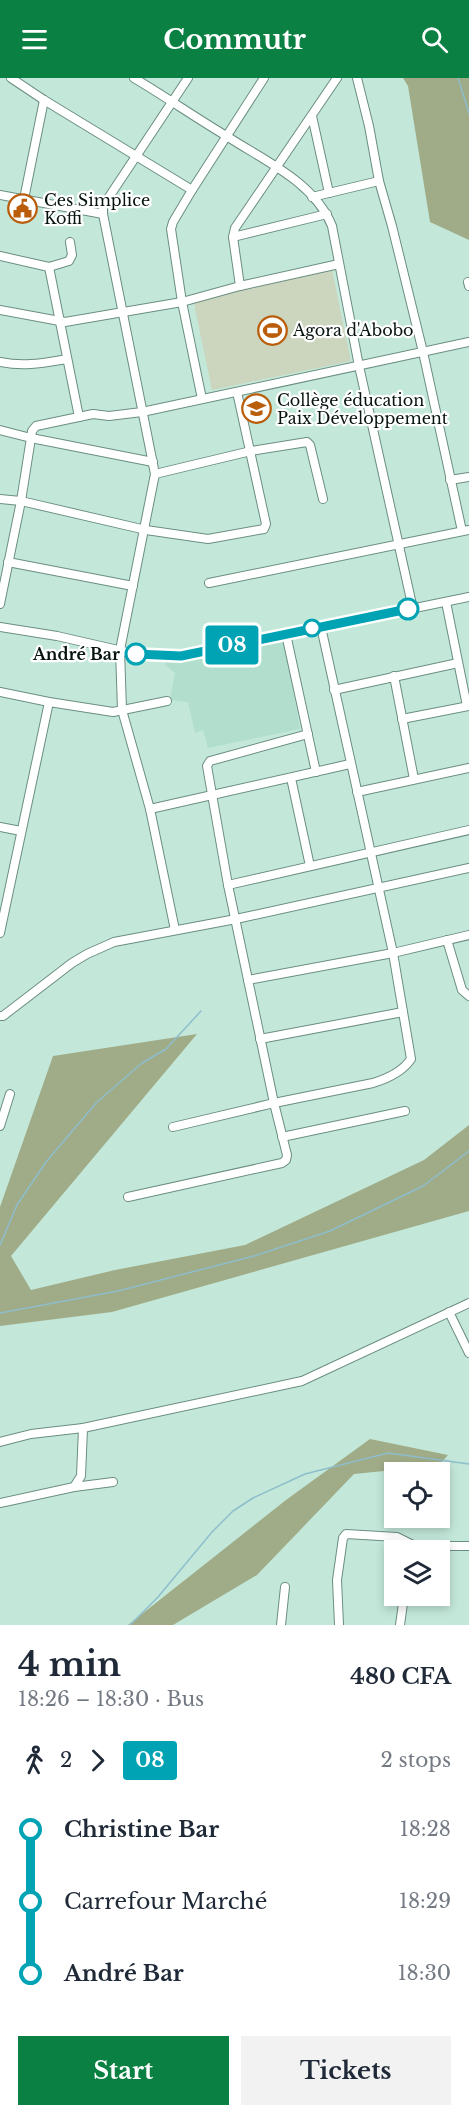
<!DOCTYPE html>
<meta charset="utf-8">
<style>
:root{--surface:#fff;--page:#f2f2f3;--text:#1f2937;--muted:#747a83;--accent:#0b8043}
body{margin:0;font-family:"Libre Baskerville",serif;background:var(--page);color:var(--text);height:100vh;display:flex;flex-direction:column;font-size:22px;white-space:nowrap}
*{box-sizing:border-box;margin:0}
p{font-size:20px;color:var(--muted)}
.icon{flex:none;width:33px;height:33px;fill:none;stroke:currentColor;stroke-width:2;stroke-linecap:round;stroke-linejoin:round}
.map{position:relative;height:1547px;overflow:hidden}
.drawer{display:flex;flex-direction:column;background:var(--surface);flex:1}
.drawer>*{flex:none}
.badge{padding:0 12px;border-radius:4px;font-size:21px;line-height:39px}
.fabs{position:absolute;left:384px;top:1384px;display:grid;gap:12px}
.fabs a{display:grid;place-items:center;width:66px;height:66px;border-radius:0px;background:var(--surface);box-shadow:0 3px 9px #0003;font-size:30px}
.map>.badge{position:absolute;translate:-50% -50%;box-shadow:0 0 0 3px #fff}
.legs{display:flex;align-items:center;gap:9px;height:66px;padding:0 18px;font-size:20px}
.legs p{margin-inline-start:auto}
.summary{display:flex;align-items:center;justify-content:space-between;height:102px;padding:0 18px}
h1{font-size:33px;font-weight:700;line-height:45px}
.primary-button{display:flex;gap:12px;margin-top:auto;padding:12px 18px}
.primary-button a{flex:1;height:69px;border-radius:0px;background:var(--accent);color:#fff;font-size:24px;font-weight:700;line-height:69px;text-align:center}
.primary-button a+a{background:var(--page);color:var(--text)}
ul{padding:0 18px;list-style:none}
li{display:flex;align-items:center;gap:21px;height:72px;font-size:22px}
li i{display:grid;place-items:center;width:9px;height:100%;margin:0 8px;background:currentColor}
li i::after{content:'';width:15px;height:15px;margin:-8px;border:4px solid;border-radius:50%;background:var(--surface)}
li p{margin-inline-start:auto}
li:first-child i{background:linear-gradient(#0000 50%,currentColor 0)}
li:last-child i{background:linear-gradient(currentColor 50%,#0000 0)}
header{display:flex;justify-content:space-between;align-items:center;height:78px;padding:0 18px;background:var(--accent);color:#fff;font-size:27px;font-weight:700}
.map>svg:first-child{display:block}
</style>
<header><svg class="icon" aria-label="menu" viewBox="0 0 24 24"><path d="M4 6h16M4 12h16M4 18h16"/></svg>Commutr<svg class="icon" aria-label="search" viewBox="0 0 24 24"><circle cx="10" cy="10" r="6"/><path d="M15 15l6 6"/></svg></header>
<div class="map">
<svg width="469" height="1547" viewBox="0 0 469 1547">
<rect width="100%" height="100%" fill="#c3e8da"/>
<path fill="#b1decd" d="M284,564L300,651L208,670L203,652L195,655L188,624L170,622L175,595L165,587V579L179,582Z"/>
<path fill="#ccd5bd" d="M332,192L351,283L212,312L193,221Z"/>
<g fill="#a0ac88">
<path d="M403,0H469V162L430,144L408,8Z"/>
<path d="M197,956L11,1178L31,1212L115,1192L245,1167L424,1082L469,1047V1133L112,1234L0,1248V1129L53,978Z"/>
<path d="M370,1361L448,1377L432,1395H402L394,1392L354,1396L257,1497L173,1547H128L286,1422Z"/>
</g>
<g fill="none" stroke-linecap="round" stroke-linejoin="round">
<g stroke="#8ebdcb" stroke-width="1.5">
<path d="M458,0L469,35"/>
<path d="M0,1167L17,1127L46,1084L96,1025L142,985L166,971L201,933"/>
<path d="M0,1235L118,1213L254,1178L330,1153L423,1108L469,1073"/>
<path d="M130,1547L158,1519L212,1454L233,1433L253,1420L305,1396L388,1375L469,1386"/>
</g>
<defs>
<g id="minor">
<path d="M11,0L44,22L192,112L264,0"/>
<path d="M134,0C166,19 196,40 228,59C265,83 314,104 332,148L359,288L413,531"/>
<path d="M357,0L369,48L379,103L392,148L423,274L462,453"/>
<path d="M312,38L329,115"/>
<path d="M192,112L173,144L171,151L182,224L202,321"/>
<path d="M0,117L103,136"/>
<path d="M312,119L379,103"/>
<path d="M24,121L44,22"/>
<path d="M233,159L327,136"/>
<path d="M0,178L49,189L79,339"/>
<path d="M49,189L69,183L72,177L70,164"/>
<path d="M468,204L469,208"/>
<path d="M240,208L233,159L235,150L337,0"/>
<path d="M0,232L65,244L182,224L240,208L339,186"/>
<path d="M0,284C25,289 43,285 67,281"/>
<path d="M0,352L31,360L21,423L0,526"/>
<path d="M153,384L31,360L32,353L36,348L93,336L109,338L142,334L469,264"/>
<path d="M155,396L251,373L307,364L310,367L323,421"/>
<path d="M450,402L469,399"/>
<path d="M0,421L21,423L146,452L208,461L264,451L266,446L237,314"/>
<path d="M8,484L133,508"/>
<path d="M209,505L469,452"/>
<path d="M446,524L467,628"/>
<path d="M0,549L57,558L140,577L181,578L469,519"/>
<path d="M286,556L316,694"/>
<path d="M394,598L414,701"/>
<path d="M334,612L458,585"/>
<path d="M0,614L49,624L0,855"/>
<path d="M49,624L113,634L167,623"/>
<path d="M402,641L469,628"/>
<path d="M291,700L310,788"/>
<path d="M357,714L469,690"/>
<path d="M150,731L350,686"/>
<path d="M0,749L21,753"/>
<path d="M228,807L469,752"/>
<path d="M175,852L150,731L122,632L120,572L155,396L103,136V128L188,0"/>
<path d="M447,862L462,912L469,918"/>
<path d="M248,902L393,875L469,857"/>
<path d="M0,938H3L72,885L87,876L114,864L236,841L469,790"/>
<path d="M260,961L403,934"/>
<path d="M0,1048L10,1016"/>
<path d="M173,1049L274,1025L373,1005C386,1001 403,993 411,981L393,875L321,549"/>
<path d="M282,1059L405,1033"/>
<path d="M128,1119L282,1085L286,1082L287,1077L274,1025L228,807L207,688L210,683L308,656"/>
<path d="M449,1234L469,1275"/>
<path d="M0,1364L31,1356L83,1350"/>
<path d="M74,1409L113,1404"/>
<path d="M0,1425L74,1409L81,1398L83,1350L302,1303L469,1225"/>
<path d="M281,1547L285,1509"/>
<path d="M339,1547L337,1502L343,1460L346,1456L397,1459L423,1472H432L443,1468H469"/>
<path d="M400,1547L404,1518"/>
</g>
</defs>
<use href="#minor" stroke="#6b8e81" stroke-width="10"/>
<use href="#minor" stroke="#fff" stroke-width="8"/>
</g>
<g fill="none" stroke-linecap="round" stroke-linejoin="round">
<defs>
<path id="line-1" d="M136,576L181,578L408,531"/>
</defs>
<use href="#line-1" stroke="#fff" stroke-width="14"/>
<use href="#line-1" stroke="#00a3b4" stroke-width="9"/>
</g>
<defs>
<symbol id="civic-ring" viewBox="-11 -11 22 22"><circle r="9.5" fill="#fff" stroke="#ba5d0b" stroke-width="1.5"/><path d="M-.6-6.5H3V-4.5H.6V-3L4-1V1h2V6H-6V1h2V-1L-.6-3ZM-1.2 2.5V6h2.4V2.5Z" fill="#ba5d0b"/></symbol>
<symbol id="stadium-ring" viewBox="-11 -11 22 22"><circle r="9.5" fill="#fff" stroke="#ba5d0b" stroke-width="1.5"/><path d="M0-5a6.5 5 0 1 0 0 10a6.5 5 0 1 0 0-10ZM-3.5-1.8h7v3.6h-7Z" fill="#ba5d0b"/></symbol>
<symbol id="school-ring" viewBox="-11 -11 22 22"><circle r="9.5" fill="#fff" stroke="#ba5d0b" stroke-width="1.5"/><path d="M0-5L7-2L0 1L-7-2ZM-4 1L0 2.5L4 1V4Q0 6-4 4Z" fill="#ba5d0b"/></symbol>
</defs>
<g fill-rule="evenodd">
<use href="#civic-ring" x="6" y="114" width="33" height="33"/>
<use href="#stadium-ring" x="256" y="236" width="33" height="33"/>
<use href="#school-ring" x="240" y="314" width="33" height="33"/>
</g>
<g fill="#fff" stroke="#00a3b4" stroke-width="3">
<circle cx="408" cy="531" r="10"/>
<circle cx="312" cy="550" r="8"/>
<circle cx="136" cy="576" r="10"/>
</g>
<g text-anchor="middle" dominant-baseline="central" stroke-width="4.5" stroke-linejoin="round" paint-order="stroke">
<g font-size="16" fill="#06130f" stroke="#fff" text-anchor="start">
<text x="44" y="122">Ces Simplice<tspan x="44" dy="18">Koffi</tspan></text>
<text x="293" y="252">Agora d'Abobo</text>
<text x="277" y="322">Collège éducation<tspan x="277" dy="18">Paix Développement</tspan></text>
</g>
<g font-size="16" font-weight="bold" fill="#06130f" stroke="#fff" text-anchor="end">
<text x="120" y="576">André Bar</text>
</g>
</g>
</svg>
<div class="fabs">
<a><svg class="icon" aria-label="locate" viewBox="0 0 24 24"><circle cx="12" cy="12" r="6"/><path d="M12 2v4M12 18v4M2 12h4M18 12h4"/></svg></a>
<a><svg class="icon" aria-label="layers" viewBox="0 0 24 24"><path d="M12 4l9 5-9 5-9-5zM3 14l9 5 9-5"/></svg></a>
</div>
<b class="badge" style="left:232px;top:567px;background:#00a3b4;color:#fff">08</b>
</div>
<section class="drawer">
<div class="summary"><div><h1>4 min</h1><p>18:26 – 18:30 · Bus</p></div><b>480 CFA</b></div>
<div class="legs"><svg class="icon" aria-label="walk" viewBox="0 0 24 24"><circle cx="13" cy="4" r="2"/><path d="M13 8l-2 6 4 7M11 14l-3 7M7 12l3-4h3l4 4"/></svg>2<svg class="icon" aria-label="forward" viewBox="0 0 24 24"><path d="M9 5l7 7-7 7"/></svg><b class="badge" style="background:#00a3b4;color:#fff">08</b><p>2 stops</p></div>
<ul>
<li><i style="color:#00a3b4"></i><b>Christine Bar</b><p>18:28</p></li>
<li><i style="color:#00a3b4"></i><span>Carrefour Marché</span><p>18:29</p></li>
<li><i style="color:#00a3b4"></i><b>André Bar</b><p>18:30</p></li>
</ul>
<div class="primary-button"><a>Start</a><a>Tickets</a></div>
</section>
